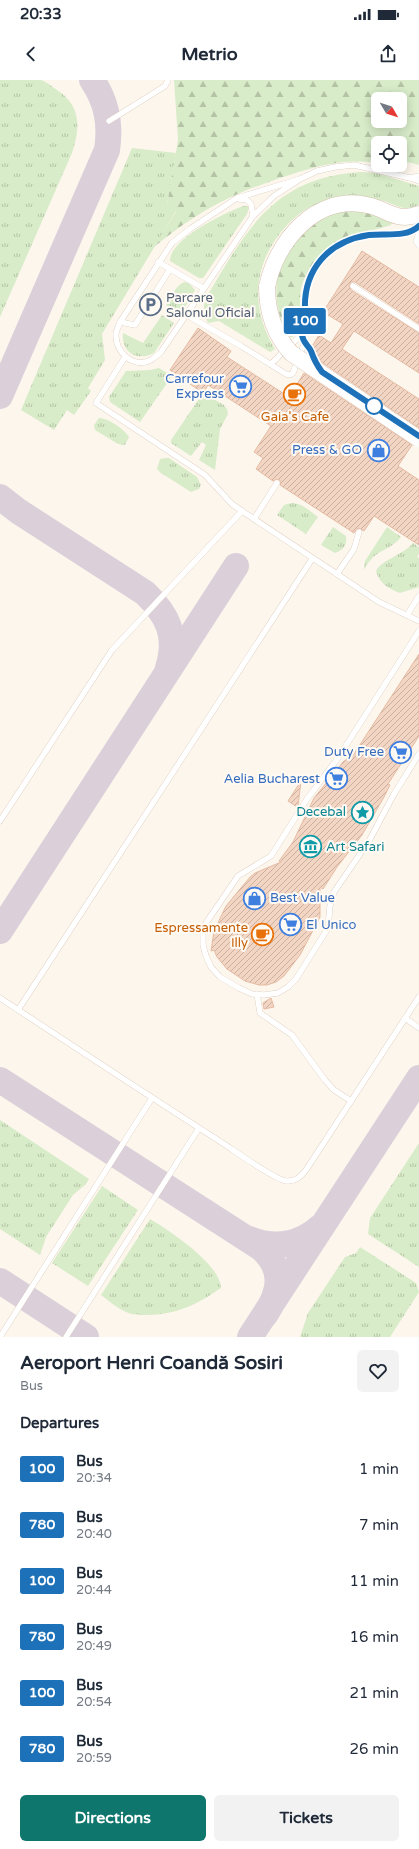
<!DOCTYPE html>
<meta charset="utf-8">
<style>
:root{--surface:#fff;--page:#f2f2f3;--text:#1f2937;--muted:#747a83;--accent:#0f766e}
body{margin:0;font-family:"Varela Round",sans-serif;background:var(--page);color:var(--text);height:100vh;display:flex;flex-direction:column;font-size:15px;white-space:nowrap}
*{box-sizing:border-box;margin:0}
p{font-size:13px;color:var(--muted)}
.icon{flex:none;width:22px;height:22px;fill:none;stroke:currentColor;stroke-width:2;stroke-linecap:round;stroke-linejoin:round}
.map{position:relative;height:1257px;overflow:hidden}
.side{display:flex;flex-direction:column;background:var(--surface);flex:1}
.side>*{flex:none}
.badge{padding:0 8px;border-radius:3px;font-size:14px;line-height:26px}
.needle{width:26px;rotate:129deg}
.controls{position:absolute;left:371px;top:12px;display:grid;gap:8px}
.controls a{display:grid;place-items:center;width:36px;height:36px;border-radius:6px;background:var(--surface);box-shadow:0 2px 10px #0003;font-size:20px}
.map>.badge{position:absolute;translate:-50% -50%;box-shadow:0 0 0 2px #fff}
h2{padding:0 20px;font-size:15px;line-height:36px}
.round{display:grid;place-items:center;flex:none;width:42px;height:42px;border-radius:6px;background:var(--page)}
.head{display:flex;align-items:center;justify-content:space-between;height:68px;padding:0 20px}
h1{font-size:19px;font-weight:800;line-height:30px}
.action{display:flex;gap:8px;margin-top:auto;padding:8px 20px}
.action a{flex:1;height:46px;border-radius:6px;background:var(--accent);color:#fff;font-size:16px;font-weight:800;line-height:46px;text-align:center}
.action a+a{background:var(--page);color:var(--text)}
ul{padding:0;list-style:none}
li{display:flex;align-items:center;gap:12px;height:56px;padding:0 20px}
li div{flex:1}
li b{display:block;font-size:15px}
li em{font-style:normal}
li .badge{min-width:44px;font-weight:700;text-align:center}
.status{display:flex;justify-content:space-between;align-items:center;height:28px;padding:0 20px;background:var(--surface);direction:ltr}
.status svg{height:11px;fill:currentColor}
header{display:flex;justify-content:space-between;align-items:center;height:52px;padding:0 20px;background:var(--surface);font-size:18px;font-weight:800}
.map>svg:first-child{display:block}
</style>
<div class="status"><b>20:33</b><svg viewBox="0 0 49 12"><path d="M0 12V9h3v3zM5 12V6h3v6zM10 12V3h3v9zM15 12V0h3v12zM26 1h20v11H26zM47 4h2v5h-2z"/></svg></div>
<header><svg class="icon" aria-label="back" viewBox="0 0 24 24"><path d="M15 5l-7 7 7 7"/></svg>Metrio<svg class="icon" aria-label="share" viewBox="0 0 24 24"><path d="M12 15V3M7 8l5-5 5 5M5 13v7h14v-7"/></svg></header>
<div class="map">
<svg width="419" height="1257" viewBox="0 0 419 1257">
<defs>
<pattern id="grass-tufts" width="24" height="20" patternUnits="userSpaceOnUse"><rect width="24" height="20" fill="#d8ecc9"/><path d="M3 7l-1-3M5 7V3M7 7l1-3M15 17l-1-3M17 17v-4M19 17l1-3" fill="none" stroke="#b4c2a5"/></pattern>
<pattern id="forest-firs" width="22" height="20" patternUnits="userSpaceOnUse"><rect width="22" height="20" fill="#d8ecc9"/><path d="M5 1l3.5 6h-7zM16 11l3.5 6h-7z" fill="#b4c2a5"/></pattern>
<pattern id="building-hatch" width="6" height="6" patternUnits="userSpaceOnUse"><rect width="6" height="6" fill="#f3d5c3"/><path d="M-1 1l2-2M0 6l6-6M5 7l2-2" fill="none" stroke="#cab0a1"/></pattern>
</defs>
<rect width="100%" height="100%" fill="#fdf6ec"/>
<g fill="url(#grass-tufts)">
<path d="M0,0C13,0 28,0 41,0C45,1 50,5 54,8C81,24 81,46 72,73L0,237Z"/>
<path d="M132,68L176,73L167,125L176,131L102,254L105,280L88,308L91,311L74,335L67,330L54,350L21,330Z"/>
<path d="M361,92L376,93L419,106V125C400,134 394,121 378,120C363,120 333,122 318,125C306,127 296,136 288,144C253,181 249,226 275,269L270,272L219,241L208,243C204,234 202,228 206,218C246,150 274,97 361,92Z"/>
<path d="M243,126H247L249,128L247,134L203,198H199L170,181C169,159 225,133 243,126Z"/>
<path d="M185,202L189,203L195,210L181,234L166,225C171,218 176,204 185,202Z"/>
<path d="M162,235L174,243L154,273C137,282 121,272 123,253L143,263Z"/>
<path d="M159,288L172,296L140,342L110,322L109,317L126,291L150,290Z"/>
<path d="M203,313L224,325L227,329L228,334L220,349L215,390L199,380L206,365L202,362L191,376L171,363V360Z"/>
<path d="M99,338C108,338 124,349 129,357L125,365L118,364L95,350L94,345Z"/>
<path d="M165,378H169L197,397L201,405L199,409L191,412L161,393L157,389L160,379Z"/>
<path d="M291,423C302,423 310,431 318,437L306,454L277,435L284,425Z"/>
<path d="M333,447L346,456C347,465 344,470 335,473L321,465Z"/>
<path d="M387,447L401,457C388,473 375,468 364,490L365,481Z"/>
<path d="M413,463L419,467V474L417,477L419,478V507L400,513C389,509 379,503 376,491C381,480 403,475 413,463Z"/>
<path d="M0,1040L89,1099L86,1104L73,1115L46,1157L40,1175L0,1149Z"/>
<path d="M419,1063V1187L368,1154L370,1138Z"/>
<path d="M102,1106L138,1130L88,1206L52,1183Z"/>
<path d="M150,1139C170,1151 220,1184 221,1208C196,1225 178,1234 148,1235C141,1235 132,1235 126,1232C117,1228 109,1221 101,1215Z"/>
<path d="M360,1167L416,1203L419,1212L390,1257H300L308,1233L345,1177L356,1173Z"/>
</g>
<g fill="url(#forest-firs)" fill-rule="evenodd">
<path d="M174,0H419V85L400,80V63H378V75L372,74L370,82C338,79 310,88 280,98C267,103 253,107 240,113C209,126 179,146 153,168L176,132L167,125L178,60ZM378,19H400V41H378Z"/>
<path d="M356,129L392,142L391,145C357,156 331,154 310,188C304,198 300,207 300,219C300,233 303,246 293,257H290C275,234 272,207 282,181C285,175 290,169 294,164C302,153 311,143 323,136C331,131 346,131 356,129Z"/>
</g>
<g fill="none" stroke-linecap="round" stroke-linejoin="round">
<g stroke="#dbcfda" stroke-width="26">
<path d="M0,316L107,70C111,44 107,22 92,0"/>
<path d="M0,417L18,431L145,513C168,535 178,556 168,588"/>
<path d="M0,851L236,486"/>
<path d="M0,1000L261,1168C284,1189 281,1210 265,1235"/>
<path d="M249,1159C275,1169 299,1166 320,1147"/>
<path d="M0,1201L86,1257"/>
<path d="M250,1257L419,998"/>
</g>
</g>
<g fill="url(#building-hatch)" stroke="#e6bba3">
<path d="M362,171L419,207V244L355,202H351L349,206L351,210L419,253V293L354,251L342,269L419,319V348L308,273L319,255L331,263L343,244L323,232Z"/>
<path d="M198,248L231,271L227,277L289,317L304,293L412,365L398,386L419,400V465L374,436L364,451L358,448L354,453L280,405V400L277,399L273,401L256,389L263,378L254,372L271,346L208,305L203,313L170,290Z"/>
<path d="M419,574V656L388,704L390,705L384,717L362,755L337,787L323,809L320,807V837L300,875L284,896L276,902L267,905H259L245,901L227,889L217,877L214,870L211,871L214,851L226,826L250,797L255,793L281,782L279,781L293,762L314,718L343,682L348,678L350,680Z"/>
<path d="M301,701L298,726L297,727L288,721Z"/>
<path d="M271,918L274,927L264,929L263,923Z"/>
</g>
<g fill="none" stroke-linecap="round" stroke-linejoin="round">
<defs>
<g id="lane">
<path d="M109,41L165,6L168,0"/>
<path d="M419,96L410,98L419,101"/>
<path d="M300,99L237,118L190,149L172,163L120,242C119,246 116,250 116,254C115,272 133,289 151,280C154,278 158,275 161,272L253,136L274,116L300,99L317,91L335,87L354,85L410,98"/>
<path d="M239,119L247,120L251,124L253,136"/>
<path d="M419,153L416,161L419,165"/>
<path d="M158,182L203,208"/>
<path d="M353,206L419,249"/>
<path d="M185,234L241,266L286,294L290,295L293,293L304,264"/>
<path d="M120,242L135,245L170,189"/>
<path d="M125,277L96,323L205,395L232,424L242,431L379,522L419,541"/>
<path d="M270,284C278,280 281,272 287,267C294,261 295,263 302,254"/>
<path d="M254,439L277,403"/>
<path d="M337,494L354,469L359,452"/>
<path d="M407,535L419,516"/>
<path d="M419,551L338,678L307,719L271,776L238,796L206,843L203,854V865L206,876L211,887L220,897L239,908L252,914L264,915L278,913L288,907L296,899L328,848L330,826L334,812L369,761L394,714L419,674"/>
<path d="M0,741L112,570L242,431"/>
<path d="M257,914L260,933L292,955L325,1000L334,1010L351,1021"/>
<path d="M0,918C73,966 147,1015 221,1062C235,1071 272,1098 286,1101C295,1102 301,1097 306,1090L419,917"/>
<path d="M18,930L312,479"/>
<path d="M405,938L419,948"/>
<path d="M0,1257L152,1018"/>
<path d="M66,1257L199,1048"/>
</g>
<path id="secondary" d="M267,207C276,161 316,114 367,125C388,129 396,143 419,134"/>
</defs>
<use href="#lane" stroke="#d1beb0" stroke-width="6"/>
<use href="#secondary" stroke="#d6c0b0" stroke-width="17"/>
<use href="#lane" stroke="#fff" stroke-width="5.5"/>
<use href="#secondary" stroke="#fff" stroke-width="16"/>
<defs>
<path id="secondary-bridge" d="M267,207C267,232 274,254 291,273L419,359"/>
</defs>
<use href="#secondary-bridge" stroke="#d6c0b0" stroke-width="17" stroke-linecap="butt"/>
<use href="#secondary-bridge" stroke="#fff" stroke-width="16"/>
</g>
<g fill="none" stroke-linecap="round" stroke-linejoin="round">
<defs>
<path id="line" d="M419,146C406,158 386,153 369,155C328,161 303,190 305,231C306,239 302,247 302,255C303,263 308,265 311,271C314,280 316,284 322,292L419,356"/>
</defs>
<use href="#line" stroke="#fff" stroke-width="9"/>
<use href="#line" stroke="#1d71b8" stroke-width="6"/>
</g>
<defs>
<symbol id="parking-ring" viewBox="-11 -11 22 22"><circle r="9.5" fill="#fffaf3" stroke="#5c6f8a" stroke-width="1.5"/><path d="M-3.5-5.5H1a3.5 3.5 0 0 1 0 7H-1V5.5H-3.5ZM-1-3.4V-.6H.8a1.4 1.4 0 0 0 0-2.8Z" fill="#5c6f8a"/></symbol>
<symbol id="supermarket-ring" viewBox="-11 -11 22 22"><circle r="9.5" fill="#fffaf3" stroke="#3f7fe0" stroke-width="1.5"/><path d="M-6-5.5h2.5l.6 2H6L4.5 2H-2.5L-4.4-4H-6ZM-1.5 3.2a1.3 1.3 0 1 0 .1 0ZM3 3.2a1.3 1.3 0 1 0 .1 0Z" fill="#3f7fe0"/></symbol>
<symbol id="cafe-ring" viewBox="-11 -11 22 22"><circle r="9.5" fill="#fffaf3" stroke="#e8710a" stroke-width="1.5"/><path d="M-5.5-4.5H6V0H3Q3 3.5 0 3.5H-2.5Q-5.5 3.5-5.5 0ZM3-3.2v2h1.7v-2ZM-6 4.5H4V6H-6Z" fill="#e8710a"/></symbol>
<symbol id="shop-ring" viewBox="-11 -11 22 22"><circle r="9.5" fill="#fffaf3" stroke="#3f7fe0" stroke-width="1.5"/><path d="M-5-2.5h2.3a2.7 3.5 0 0 1 5.4 0H5L5.5 6h-11ZM-1.5-2.5h3a1.5 2.3 0 0 0-3 0Z" fill="#3f7fe0"/></symbol>
<symbol id="sight-ring" viewBox="-11 -11 22 22"><circle r="9.5" fill="#fffaf3" stroke="#0f9aa8" stroke-width="1.5"/><path d="M0-6L1.8-2.2L6-1.7L2.9 1.2L3.7 5.4L0 3.3L-3.7 5.4L-2.9 1.2L-6-1.7L-1.8-2.2Z" fill="#0f9aa8"/></symbol>
<symbol id="museum-ring" viewBox="-11 -11 22 22"><circle r="9.5" fill="#fffaf3" stroke="#0f9aa8" stroke-width="1.5"/><path d="M0-6L6-3V-2H-6V-3ZM-5-1h2V3h-2ZM-1-1h2V3h-2ZM3-1h2V3H3ZM-6 4H6V6H-6Z" fill="#0f9aa8"/></symbol>
</defs>
<g fill-rule="evenodd">
<use href="#parking-ring" x="138" y="212" width="25" height="25"/>
<use href="#supermarket-ring" x="228" y="294" width="25" height="25"/>
<use href="#cafe-ring" x="282" y="302" width="25" height="25"/>
<use href="#shop-ring" x="366" y="358" width="25" height="25"/>
<use href="#supermarket-ring" x="388" y="660" width="25" height="25"/>
<use href="#supermarket-ring" x="324" y="686" width="25" height="25"/>
<use href="#sight-ring" x="350" y="720" width="25" height="25"/>
<use href="#museum-ring" x="298" y="754" width="25" height="25"/>
<use href="#shop-ring" x="242" y="806" width="25" height="25"/>
<use href="#supermarket-ring" x="278" y="832" width="25" height="25"/>
<use href="#cafe-ring" x="250" y="842" width="25" height="25"/>
</g>
<circle fill="#fff" stroke="#1d71b8" stroke-width="2" cx="374" cy="326" r="8"/>
<g text-anchor="middle" dominant-baseline="central" stroke-width="4" stroke-linejoin="round" paint-order="stroke">
<g font-size="13" fill="#4e5e75" stroke="#fffaf3" text-anchor="start">
<text x="166" y="218">Parcare<tspan x="166" dy="15">Salonul Oficial</tspan></text>
</g>
<g font-size="13" fill="#366cbe" stroke="#fffaf3" text-anchor="end">
<text x="224" y="299">Carrefour<tspan x="224" dy="15">Express</tspan></text>
<text x="362" y="370">Press &amp; GO</text>
<text x="384" y="672">Duty Free</text>
<text x="320" y="699">Aelia Bucharest</text>
<text x="270" y="818" text-anchor="start">Best Value</text>
<text x="306" y="845" text-anchor="start">El Unico</text>
</g>
<g font-size="13" fill="#c56008" stroke="#fffaf3">
<text x="295" y="337">Gaia's Cafe</text>
<text x="248" y="848" text-anchor="end">Espressamente<tspan x="248" dy="15">Illy</tspan></text>
</g>
<g font-size="13" fill="#0d838f" stroke="#fffaf3" text-anchor="end">
<text x="346" y="732">Decebal</text>
<text x="326" y="767" text-anchor="start">Art Safari</text>
</g>
</g>
</svg>
<div class="controls">
<a><svg class="needle" viewBox="-14 -14 28 28"><path d="M0-13l5 13h-10z" fill="#e53935"/><path d="M0 13l5-13h-10z" fill="#747a83"/></svg></a>
<a><svg class="icon" aria-label="locate" viewBox="0 0 24 24"><circle cx="12" cy="12" r="6"/><path d="M12 2v4M12 18v4M2 12h4M18 12h4"/></svg></a>
</div>
<b class="badge" style="left:305px;top:241px;background:#1d71b8;color:#fff">100</b>
</div>
<section class="side">
<div class="head"><div><h1>Aeroport Henri Coandă Sosiri</h1><p>Bus</p></div><a class="round"><svg class="icon" aria-label="heart" viewBox="0 0 24 24"><path d="M12 20l-8-8c-3-5 5-10 8-4 3-6 11-1 8 4z"/></svg></a></div>
<h2>Departures</h2>
<ul>
<li><span class="badge" style="background:#1d71b8;color:#fff">100</span><div><b>Bus</b><p>20:34</p></div><em>1 min</em></li>
<li><span class="badge" style="background:#1d71b8;color:#fff">780</span><div><b>Bus</b><p>20:40</p></div><em>7 min</em></li>
<li><span class="badge" style="background:#1d71b8;color:#fff">100</span><div><b>Bus</b><p>20:44</p></div><em>11 min</em></li>
<li><span class="badge" style="background:#1d71b8;color:#fff">780</span><div><b>Bus</b><p>20:49</p></div><em>16 min</em></li>
<li><span class="badge" style="background:#1d71b8;color:#fff">100</span><div><b>Bus</b><p>20:54</p></div><em>21 min</em></li>
<li><span class="badge" style="background:#1d71b8;color:#fff">780</span><div><b>Bus</b><p>20:59</p></div><em>26 min</em></li>
</ul>
<div class="action"><a>Directions</a><a>Tickets</a></div>
</section>
